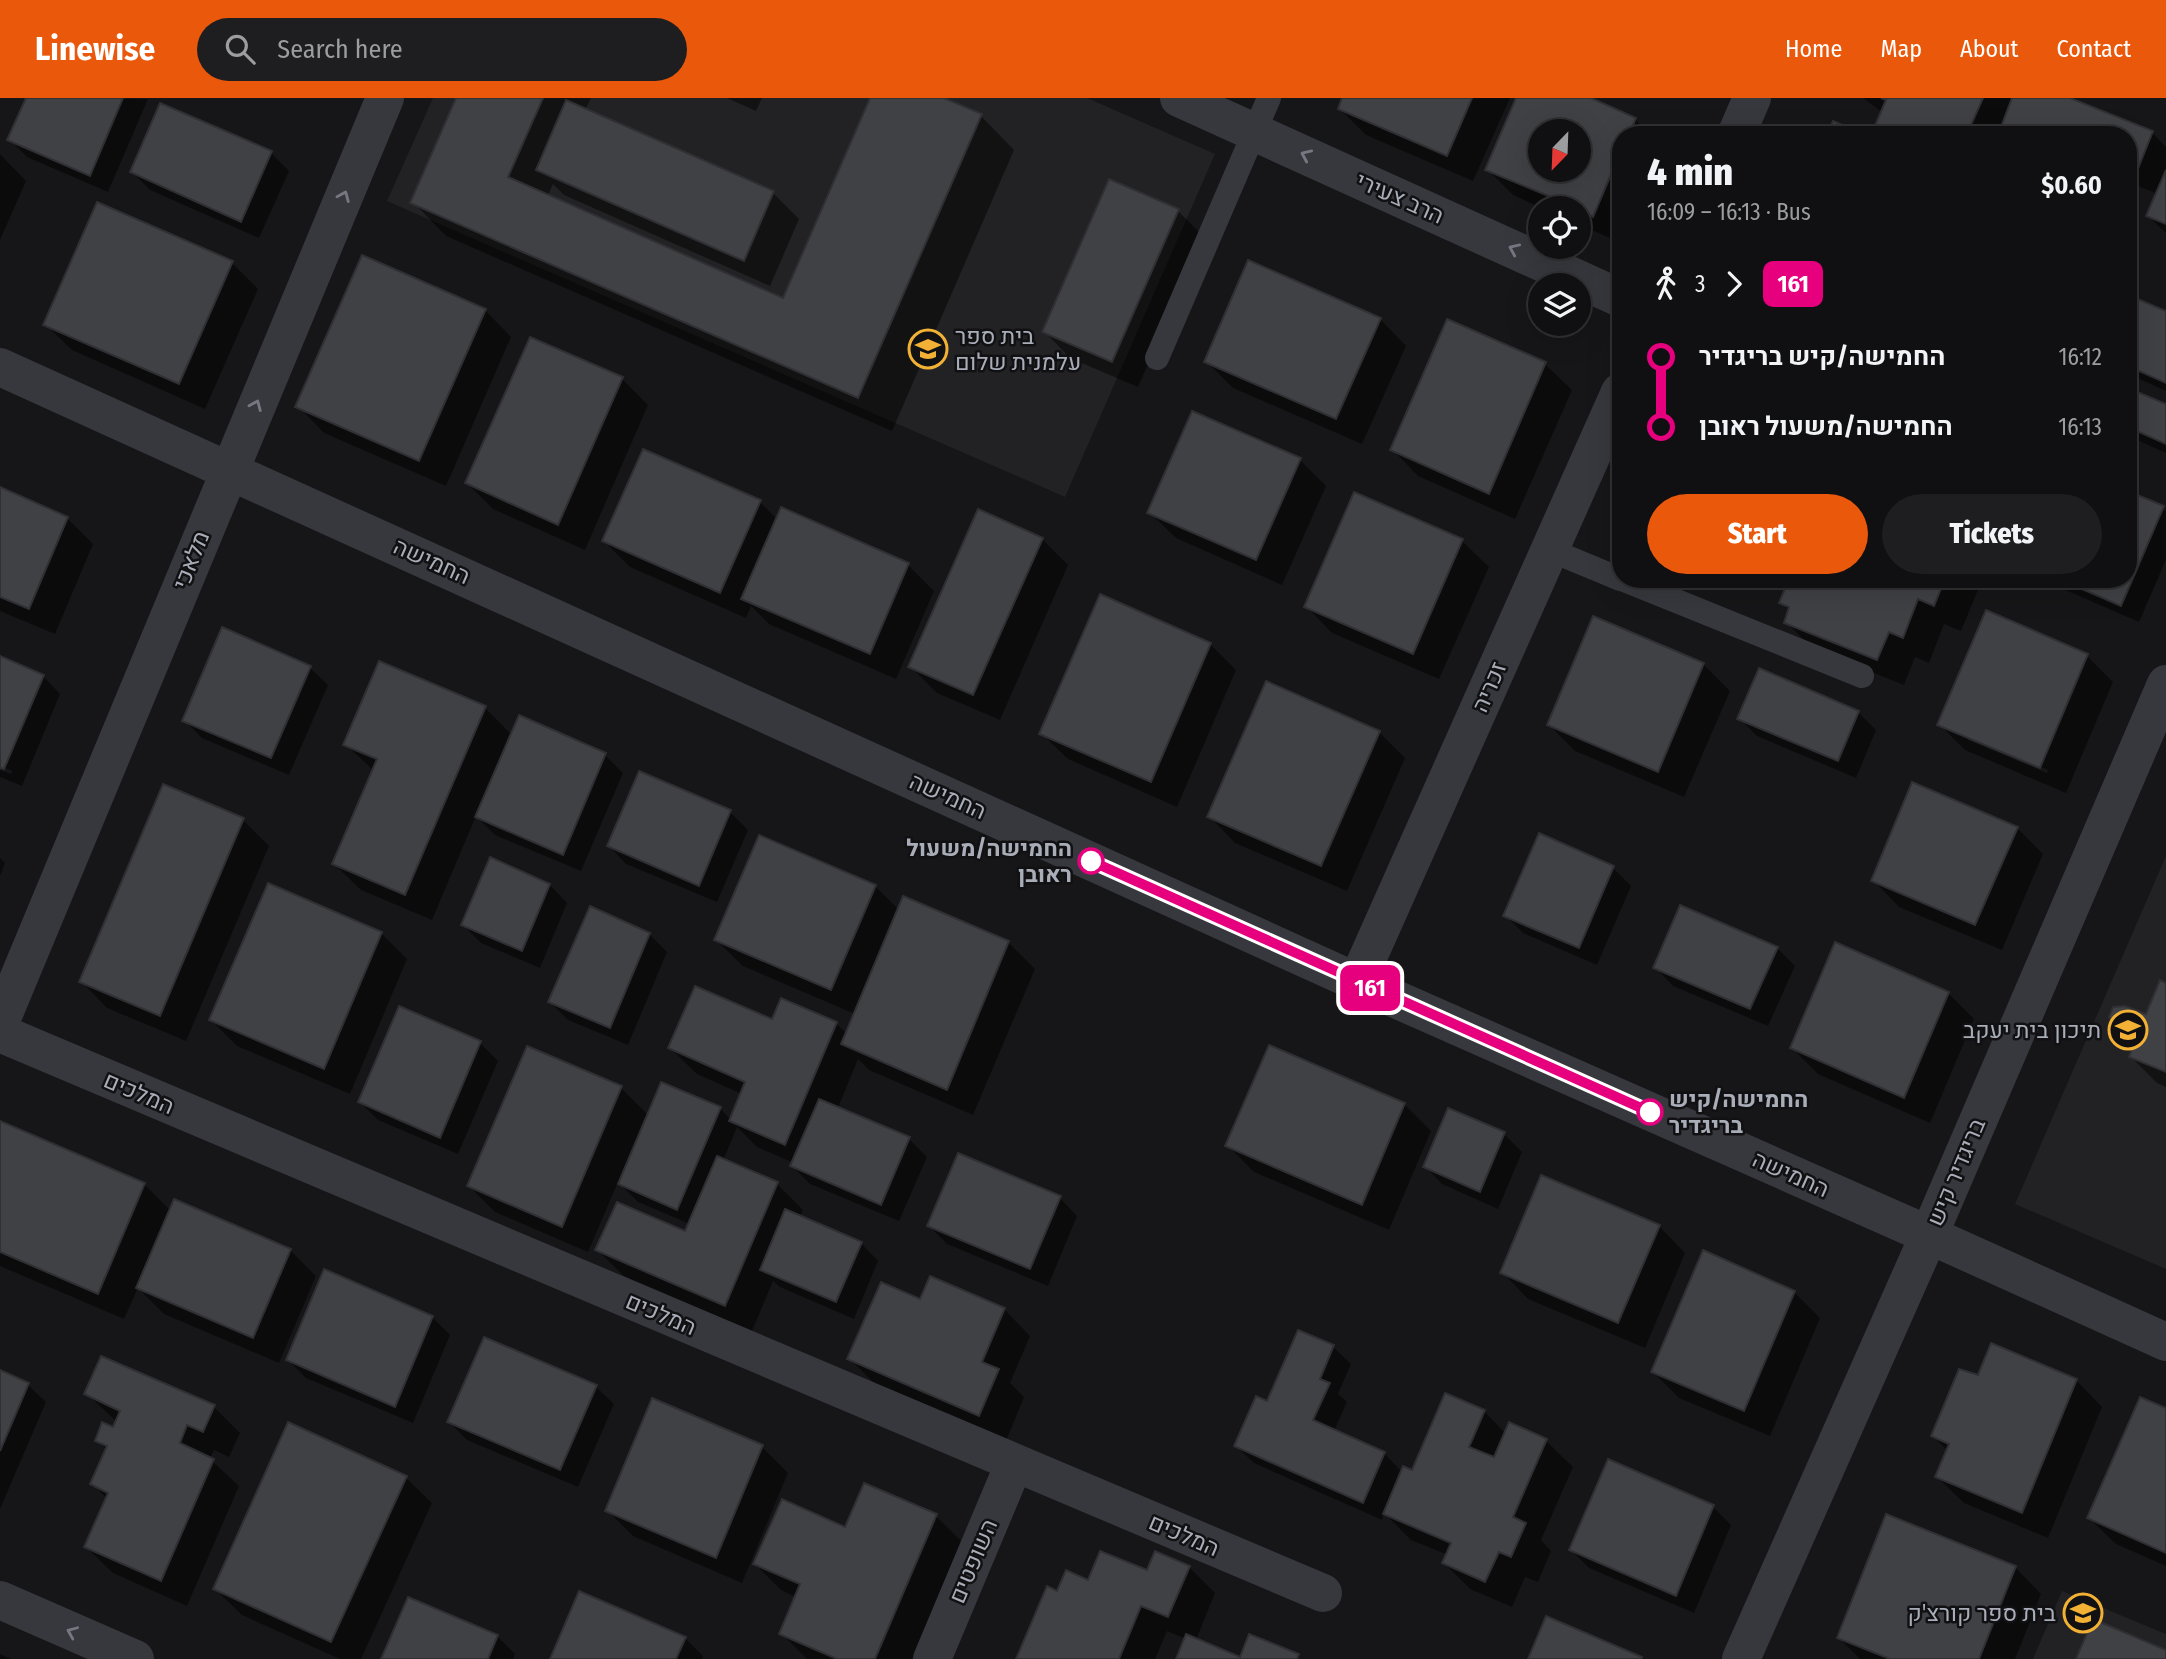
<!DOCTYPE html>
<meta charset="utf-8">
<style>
:root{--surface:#101012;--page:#1e1e20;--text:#f1f3f6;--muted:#9c9d9f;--line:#303032;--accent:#ea580c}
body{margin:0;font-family:"Fira Sans Condensed",Heebo,sans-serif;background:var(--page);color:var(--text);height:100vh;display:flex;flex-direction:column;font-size:26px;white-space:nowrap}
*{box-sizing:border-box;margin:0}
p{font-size:23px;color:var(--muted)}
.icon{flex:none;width:38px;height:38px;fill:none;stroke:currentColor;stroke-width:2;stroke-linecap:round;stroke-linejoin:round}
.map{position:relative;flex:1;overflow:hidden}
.panel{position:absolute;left:1612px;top:28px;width:525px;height:462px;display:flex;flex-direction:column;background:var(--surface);border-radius:28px;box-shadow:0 7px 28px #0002,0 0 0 2px var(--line)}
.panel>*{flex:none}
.badge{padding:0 14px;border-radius:10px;font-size:24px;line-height:46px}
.needle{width:46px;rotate:203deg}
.tools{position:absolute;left:1528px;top:21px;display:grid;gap:14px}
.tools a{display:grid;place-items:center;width:63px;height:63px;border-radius:50%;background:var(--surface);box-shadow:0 7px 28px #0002,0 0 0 2px var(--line);font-size:35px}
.map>.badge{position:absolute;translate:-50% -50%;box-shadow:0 0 0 4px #fff}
.legs{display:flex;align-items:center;gap:10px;height:77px;padding:0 35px;font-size:23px}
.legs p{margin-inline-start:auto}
.headline{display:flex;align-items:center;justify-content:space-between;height:119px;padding:0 35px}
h1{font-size:38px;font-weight:800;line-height:52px}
.button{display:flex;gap:14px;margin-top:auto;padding:14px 35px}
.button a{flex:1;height:80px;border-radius:42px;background:var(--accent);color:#fff;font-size:28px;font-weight:800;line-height:80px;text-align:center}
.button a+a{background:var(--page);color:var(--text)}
ul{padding:0 35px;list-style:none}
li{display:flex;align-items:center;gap:24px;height:70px;font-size:26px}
li i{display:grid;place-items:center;width:10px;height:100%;margin:0 9px;background:currentColor}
li i::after{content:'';width:18px;height:18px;margin:-9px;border:5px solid;border-radius:50%;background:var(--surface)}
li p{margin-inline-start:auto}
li:first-child i{background:linear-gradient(#0000 50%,currentColor 0)}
li:last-child i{background:linear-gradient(currentColor 50%,#0000 0)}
header{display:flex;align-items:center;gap:42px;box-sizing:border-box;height:98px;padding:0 35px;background:var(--accent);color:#fff}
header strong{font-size:33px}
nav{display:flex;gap:38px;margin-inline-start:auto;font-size:24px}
.search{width:490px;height:63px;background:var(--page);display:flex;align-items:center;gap:18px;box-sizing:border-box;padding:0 24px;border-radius:38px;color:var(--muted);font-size:26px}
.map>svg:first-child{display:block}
</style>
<header>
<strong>Linewise</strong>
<div class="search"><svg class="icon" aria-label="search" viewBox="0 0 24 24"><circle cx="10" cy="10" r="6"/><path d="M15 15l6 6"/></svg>Search here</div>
<nav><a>Home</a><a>Map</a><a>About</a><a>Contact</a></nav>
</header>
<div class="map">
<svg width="2166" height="1561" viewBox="0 0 2166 1561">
<rect width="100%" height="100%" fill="#161618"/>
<g fill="#222225">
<path d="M433,0H1087L1215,56L1065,399L387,103Z"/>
<path d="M2166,758V1171L2015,1106Z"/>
<path d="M2062,1493L2166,1536V1561H2033Z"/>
</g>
<g fill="#0007" fill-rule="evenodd">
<path d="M28,0L148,1L108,94L27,59L9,41Z"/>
<path d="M458,0H591L585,12L773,95L799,121L770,188L564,97L553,86L547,99L784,202L871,0H939L981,18L1014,52L892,333L446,138L413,104Z"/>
<path d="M727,0H762L756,13Z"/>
<path d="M1344,0H1510L1473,83L1366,37L1340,11Z"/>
<path d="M1518,0H1586L1635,21L1650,37H1620L1619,144L1578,126V110H1542L1513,97L1487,71ZM1540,33H1578V72H1540Z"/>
<path d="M1863,0H2065L2152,34L2166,49V135L2148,118L2158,96L2128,84V37H1873L1882,14Z"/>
<path d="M271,55L289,73L259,140L150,92L132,74Z"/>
<path d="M0,56L26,83L0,142Z"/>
<path d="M1178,113L1204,139L1138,289L1070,260L1044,233Z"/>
<path d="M232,165L258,191L205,311L72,252L45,226Z"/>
<path d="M485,212L511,239L446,388L324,335L298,308Z"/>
<path d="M2166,215V293L2128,276V221Z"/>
<path d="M1380,221L1406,248L1362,346L1233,290L1206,263Z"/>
<path d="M1448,224L1545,266L1572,292L1515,421L1418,378L1392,351Z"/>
<path d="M622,281L648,307L585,452L493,411L467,385Z"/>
<path d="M2128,292L2166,308V355L2128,338Z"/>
<path d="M1300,362L1326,388L1282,487L1176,440L1149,414Z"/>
<path d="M0,391L67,420L93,446L55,536L0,513Z"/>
<path d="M2128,395L2166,413V462L2139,524L2040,481H2128Z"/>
<path d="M1355,396L1462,443L1489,469L1439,581L1332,535L1306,508Z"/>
<path d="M760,404L777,421L908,467L934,493L896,581L769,526L751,508L746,520L630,469L604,443Z"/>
<path d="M1042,441L1068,467L1000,622L937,595L910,568Z"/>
<path d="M1791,481L1802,485L1803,481H1974L1980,487L1961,533L1944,526L1929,565L1915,559L1904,587L1812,550L1786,524L1790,513L1781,505Z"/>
<path d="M1210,546L1236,572L1177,709L1068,661L1041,635Z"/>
<path d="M2087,558L2113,584L2066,695L1965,652L1939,626ZM1968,638L2048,672L2047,675L1968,642Z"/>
<path d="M0,560L43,578L60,596L22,688L0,679V672L11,676L12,673L0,668Z"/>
<path d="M1703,566L1730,593L1684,699L1575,653L1549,627Z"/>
<path d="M310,570L328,587L289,677L202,640L184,622Z"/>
<path d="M485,610L512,637L605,657L623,675L581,773L495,737L476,718L432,822L361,792L334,766L374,673L345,646Z"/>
<path d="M1858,614L1876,632L1856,680L1757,638L1739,620Z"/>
<path d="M1379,634L1405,660L1347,793L1235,745L1209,718Z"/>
<path d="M639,675L730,714L748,732L717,804L626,766L609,748Z"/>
<path d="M243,722L269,748L186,943L107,910L81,883Z"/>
<path d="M2017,730L2043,756L2002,852L1899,809L1873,782Z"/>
<path d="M760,739L875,788L899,812L904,801L1009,845L1035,871L973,1017L869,972L858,961L838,1010L909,1041L927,1059L899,1123L810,1086L792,1068L794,1065L757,1049L737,1029L723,1063L777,1086L803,1112L800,1119L861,1145L878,1163L854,1221L780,1189L773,1183L752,1233L624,1178L597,1152L686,1135L690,1126L638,1104L618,1084L588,1154L495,1114L469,1088L621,990L649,1018L720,1010L731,1022L742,996L697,976L670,950L773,924L836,925L847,936L855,916L743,868L716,842Z"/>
<path d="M0,760L5,765L0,778Z"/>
<path d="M1613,770L1631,788L1597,867L1523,835L1505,817Z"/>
<path d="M550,787L567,805L540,870L481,845L463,827Z"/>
<path d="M381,835L407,861L350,996L237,948L211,922Z"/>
<path d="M649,836L667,854L628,947L568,922L550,904Z"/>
<path d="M1777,850L1795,868L1768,928L1673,888L1656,870Z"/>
<path d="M2166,887V989L2157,985L2131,959L2136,945L2118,927L2147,918Z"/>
<path d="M1948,895L1974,921L1930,1025L1818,976L1792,950Z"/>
<path d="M480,945L498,963L458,1056L378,1022L360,1004Z"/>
<path d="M1270,949L1404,1006L1431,1033L1389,1132L1254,1074L1228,1048Z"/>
<path d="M0,1028L144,1086L171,1113L290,1152L316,1178L279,1265L164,1216L138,1190L124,1221L0,1168Z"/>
<path d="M1504,1036L1522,1054L1498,1111L1442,1086L1425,1068Z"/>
<path d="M1060,1100L1077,1118L1048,1188L947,1146L929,1128Z"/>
<path d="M1659,1128L1685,1155L1645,1250L1528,1201L1502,1174Z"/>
<path d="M1794,1194L1820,1220L1770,1338L1679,1300L1653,1274Z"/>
<path d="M921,1203L1004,1211L1030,1238L1010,1285L1024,1299L1006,1343L876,1287L849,1260Z"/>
<path d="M432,1219L450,1237L413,1325L306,1280L288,1262Z"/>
<path d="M1333,1249L1351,1266L1338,1296L1347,1304L1334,1333L1384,1355L1402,1374H1413L1484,1313L1506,1336L1510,1326L1546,1343L1573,1369L1541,1442L1551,1453L1538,1484L1525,1479L1512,1509L1470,1491L1444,1465L1448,1457L1411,1442L1384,1415L1382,1422L1254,1365L1236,1348L1267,1305Z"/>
<path d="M0,1274L28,1287L46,1304L0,1411Z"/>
<path d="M1979,1280L2076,1282L2102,1309L2048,1440L1964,1405L1937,1379L1948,1353L1933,1338Z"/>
<path d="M596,1289L614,1306L578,1389L467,1342L449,1324Z"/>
<path d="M87,1296L214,1309L240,1335L229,1359L214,1352L210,1361L239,1388L187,1508L113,1475L86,1449L107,1401L92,1385L107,1352L97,1342L114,1331L117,1324Z"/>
<path d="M2166,1312V1468L2116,1446L2089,1420Z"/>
<path d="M762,1349L788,1375L742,1485L633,1438L607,1412Z"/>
<path d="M405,1379L432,1405L361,1561H340L242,1517L215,1491Z"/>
<path d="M1713,1409L1731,1427L1694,1515L1589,1470L1571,1452Z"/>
<path d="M936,1418L962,1444L912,1561H807L781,1535L796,1499L781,1492L755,1466L846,1431Z"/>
<path d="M1189,1469L1215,1495L1196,1542L1240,1561H1178L1186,1541L1167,1533L1155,1561H1018L1058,1495L1089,1484Z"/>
<path d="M2015,1469L2041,1496L2015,1561H1860L1839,1540Z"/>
<path d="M497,1538L515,1556L513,1561H383Z"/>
<path d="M685,1540L703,1558L702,1561H552Z"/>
<path d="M0,1556L11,1561H0Z"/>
</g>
<g fill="#404145" stroke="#303034" stroke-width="2" fill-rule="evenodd">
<path d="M26,0H123L90,78L7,42Z"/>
<path d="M456,0H543L508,79L783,200L870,0H944L982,16L858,300L410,105Z"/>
<path d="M1342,0H1472L1447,58L1338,11Z"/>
<path d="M1516,0H1591L1636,20L1629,37H1620V55L1593,119L1578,110L1485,72ZM1540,33H1578V72H1540Z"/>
<path d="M1881,0H1983L1967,36L1947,28L1943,37H1871L1886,2Z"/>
<path d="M2012,0H2070L2153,33L2137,73L2128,70V37H1998Z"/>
<path d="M566,2L774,93L744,163L536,72Z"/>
<path d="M160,5L272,53L241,124L130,74Z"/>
<path d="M1833,23L1865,37H1827Z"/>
<path d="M2166,72V126L2146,118Z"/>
<path d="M1109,81L1179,111L1112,264L1042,234Z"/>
<path d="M97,104L233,163L179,286L43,227Z"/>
<path d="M362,157L486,211L419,363L295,309Z"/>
<path d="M1248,162L1381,220L1336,321L1204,264Z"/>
<path d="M2135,200L2166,213V285L2128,268V216Z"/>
<path d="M1447,221L1546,264L1489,396L1390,352Z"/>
<path d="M530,239L623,279L558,427L465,385Z"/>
<path d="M2128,290L2166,306V346L2128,329Z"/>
<path d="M1192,313L1301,360L1256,462L1147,415Z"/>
<path d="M643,351L761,402L720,495L602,443Z"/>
<path d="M0,389L68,419L29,511L0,499Z"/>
<path d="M2128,393L2164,408L2121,508L2059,481H2128Z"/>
<path d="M1354,394L1463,441L1413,556L1304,509Z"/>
<path d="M781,409L909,465L870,556L741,501Z"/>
<path d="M978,411L1043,440L973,597L908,569Z"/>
<path d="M1789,481L1801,483L1945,481L1934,508L1918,501L1903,540L1889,534L1877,562L1784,525L1789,509L1779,505Z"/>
<path d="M1100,496L1211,545L1151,684L1039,636Z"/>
<path d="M1986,512L2088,556L2040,670L1937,627Z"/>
<path d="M1593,518L1704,565L1658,674L1547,627Z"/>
<path d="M222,529L311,568L271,660L182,623Z"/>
<path d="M0,558L44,577L4,671L0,670Z"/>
<path d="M379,563L486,608L405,797L332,766L377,661L343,647Z"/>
<path d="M1759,570L1859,613L1838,663L1737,621Z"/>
<path d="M1266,583L1380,633L1321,768L1207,719Z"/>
<path d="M519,617L606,655L563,757L475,719Z"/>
<path d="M639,673L731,712L699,788L607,748Z"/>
<path d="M1912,684L2018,729L1975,827L1871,783Z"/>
<path d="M163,686L244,720L160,918L79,884Z"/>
<path d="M1539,735L1614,768L1579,850L1503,818Z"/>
<path d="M759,737L876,787L831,892L714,842Z"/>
<path d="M490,759L550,786L522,853L461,827Z"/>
<path d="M268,785L382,834L324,971L209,922Z"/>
<path d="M903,798L1009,843L947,992L841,946Z"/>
<path d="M1680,807L1778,849L1750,911L1653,870Z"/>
<path d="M590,808L650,835L610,930L548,904Z"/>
<path d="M1835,844L1949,894L1904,1000L1790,950Z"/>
<path d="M2160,882L2166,885V974L2129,959L2137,937L2116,928L2109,919L2113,909L2125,908L2146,916Z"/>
<path d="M695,888L772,921L781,900L837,924L785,1047L729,1023L745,984L668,950Z"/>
<path d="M399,908L481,943L440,1040L358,1004Z"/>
<path d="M1269,947L1405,1005L1362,1107L1225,1048Z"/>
<path d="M527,948L622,988L562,1129L467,1088Z"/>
<path d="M661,984L721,1009L677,1112L618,1086Z"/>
<path d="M819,1001L910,1039L881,1107L790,1068Z"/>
<path d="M1448,1010L1505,1034L1480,1094L1423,1069Z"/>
<path d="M0,1023L145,1085L98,1196L0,1154Z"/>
<path d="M958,1055L1061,1098L1030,1171L927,1128Z"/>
<path d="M717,1058L778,1084L725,1208L595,1152L617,1104L685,1133Z"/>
<path d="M1541,1077L1660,1127L1618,1225L1500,1175Z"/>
<path d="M174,1101L291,1151L253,1240L136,1190Z"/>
<path d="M785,1111L862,1144L836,1204L760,1172Z"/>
<path d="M1703,1152L1795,1193L1744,1313L1651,1274Z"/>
<path d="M324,1171L433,1218L395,1309L286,1262Z"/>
<path d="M930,1178L1005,1210L982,1264L999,1271L979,1318L847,1261L881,1184L920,1201Z"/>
<path d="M1298,1232L1334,1247L1320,1281L1330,1285L1313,1322L1385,1354L1363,1405L1234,1348L1256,1298L1267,1303Z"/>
<path d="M484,1239L597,1287L560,1372L447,1324Z"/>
<path d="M1991,1245L2077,1281L2022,1415L1935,1379L1949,1346L1931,1338L1959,1271L1978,1277Z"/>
<path d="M101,1258L215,1307L203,1334L187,1327L180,1345L214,1361L161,1483L84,1449L108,1395L90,1386L107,1348L95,1343L102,1324L113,1329L120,1313L84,1296Z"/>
<path d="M0,1272L29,1285L0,1353Z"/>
<path d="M1445,1295L1485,1312L1469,1349L1494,1359L1509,1324L1547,1341L1513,1419L1526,1425L1511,1459L1499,1454L1485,1484L1442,1465L1451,1445L1383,1416L1403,1368L1412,1372Z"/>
<path d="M2140,1299L2166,1310V1455L2087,1420Z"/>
<path d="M652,1300L763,1347L716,1460L605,1413Z"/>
<path d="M288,1324L407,1378L331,1544L213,1491Z"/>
<path d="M1608,1361L1714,1407L1676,1498L1569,1452Z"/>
<path d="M864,1385L937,1416L875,1561H837L779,1536L800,1486L753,1466L782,1401L845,1429Z"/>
<path d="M1886,1416L2016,1468L1979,1561H1890L1837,1540Z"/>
<path d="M1100,1453L1147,1472L1155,1453L1190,1468L1168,1519L1141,1508L1119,1561H1016L1047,1488L1057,1493L1066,1472L1088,1482Z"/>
<path d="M579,1493L686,1539L676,1561H550Z"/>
<path d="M408,1499L498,1537L488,1561H381Z"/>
<path d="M1546,1518L1642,1559L1641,1561H1528Z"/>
<path d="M2093,1521L2166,1552V1561H2076Z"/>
<path d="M1186,1536L1240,1559L1249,1536L1299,1556L1297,1561H1176Z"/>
</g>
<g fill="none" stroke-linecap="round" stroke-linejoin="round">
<g stroke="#37383d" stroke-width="24">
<path d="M1157,260L1269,0"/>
<path d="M1550,452L1620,481"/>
<path d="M1622,481L1862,578"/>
</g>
<g stroke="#37383d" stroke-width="38">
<path d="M1179,0L1620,200"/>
<path d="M1736,37L1752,0"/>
<path d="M0,269L1357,884L1929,1137L2166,586"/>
<path d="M1357,884L1620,294"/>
<path d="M0,925L385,0"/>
<path d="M0,935L1323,1495"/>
<path d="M0,1502L135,1561"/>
<path d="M932,1561L1014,1366"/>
</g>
<path stroke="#37383d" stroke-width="38" d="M1741,1561L1929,1137L2166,1244"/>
</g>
<defs><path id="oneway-chevron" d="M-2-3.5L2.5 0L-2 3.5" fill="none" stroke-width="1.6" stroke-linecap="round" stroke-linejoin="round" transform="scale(1.75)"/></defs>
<g stroke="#757881">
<use href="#oneway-chevron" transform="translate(1306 57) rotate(-156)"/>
<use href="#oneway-chevron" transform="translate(344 98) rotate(-67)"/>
<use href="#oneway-chevron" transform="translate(1514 151) rotate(-156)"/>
<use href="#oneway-chevron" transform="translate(256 307) rotate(-67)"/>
<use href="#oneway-chevron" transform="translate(72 1534) rotate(-157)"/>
</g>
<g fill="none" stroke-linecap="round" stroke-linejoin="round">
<defs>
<path id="line-1" d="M1091,763L1650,1014"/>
</defs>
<use href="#line-1" stroke="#fff" stroke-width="16"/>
<use href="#line-1" stroke="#e6007e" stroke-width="10"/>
</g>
<defs>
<symbol id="school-ring" viewBox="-11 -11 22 22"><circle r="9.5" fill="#111113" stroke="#f2b134" stroke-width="1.5"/><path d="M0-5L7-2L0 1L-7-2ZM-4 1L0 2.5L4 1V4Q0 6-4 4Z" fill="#f2b134"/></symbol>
</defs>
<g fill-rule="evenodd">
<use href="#school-ring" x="906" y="229" width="44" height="44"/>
<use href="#school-ring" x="2106" y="910" width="44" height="44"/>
<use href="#school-ring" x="2061" y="1493" width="44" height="44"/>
</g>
<g fill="#fff" stroke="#e6007e" stroke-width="3.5">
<circle cx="1091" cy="763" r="12"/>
<circle cx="1650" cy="1014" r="12"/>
</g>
<g text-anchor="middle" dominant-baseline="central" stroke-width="5" stroke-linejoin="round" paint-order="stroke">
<g font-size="23" fill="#a8adb8" stroke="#111113">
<text transform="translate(1400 100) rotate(24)">הרב צעירי</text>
<text transform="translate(191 462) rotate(-68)">מלאכי</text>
<text transform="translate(432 463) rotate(24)">החמישה</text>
<text transform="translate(1489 589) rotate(-66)">זכריה</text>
<text transform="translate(948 698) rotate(24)">החמישה</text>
<text transform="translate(139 995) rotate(23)">המלכים</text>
<text transform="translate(1956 1074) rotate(-67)">בריגדיר קיש</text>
<text transform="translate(1791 1076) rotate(24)">החמישה</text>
<text transform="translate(661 1216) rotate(23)">המלכים</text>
<text transform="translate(1184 1437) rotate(23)">המלכים</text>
<text transform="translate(973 1463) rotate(-67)">השופטים</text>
</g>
<g font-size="23" fill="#a8adb8" stroke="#111113" text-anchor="end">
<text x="955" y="238" text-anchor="start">בית ספר<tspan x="955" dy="26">עלמנית שלום</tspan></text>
<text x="2101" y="932">תיכון בית יעקב</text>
<text x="2056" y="1515">בית ספר קורצ'ק</text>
</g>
<g font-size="23" font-weight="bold" fill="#a8adb8" stroke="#111113" text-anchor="end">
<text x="1072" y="750">החמישה/משעול<tspan x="1072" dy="26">ראובן</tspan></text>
<text x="1669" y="1001" text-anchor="start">החמישה/קיש<tspan x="1669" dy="26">בריגדיר</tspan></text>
</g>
</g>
</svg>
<div class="tools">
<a><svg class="needle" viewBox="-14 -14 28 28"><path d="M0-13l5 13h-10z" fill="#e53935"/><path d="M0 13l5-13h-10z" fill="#9c9d9f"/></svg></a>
<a><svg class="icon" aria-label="locate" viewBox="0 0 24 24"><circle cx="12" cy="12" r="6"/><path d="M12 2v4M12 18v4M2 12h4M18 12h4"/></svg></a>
<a><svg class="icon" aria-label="layers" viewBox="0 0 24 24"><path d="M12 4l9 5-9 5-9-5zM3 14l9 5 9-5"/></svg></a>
</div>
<b class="badge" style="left:1370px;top:890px;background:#e6007e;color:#fff">161</b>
<section class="panel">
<div class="headline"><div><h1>4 min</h1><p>16:09 – 16:13 · Bus</p></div><b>$0.60</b></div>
<div class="legs"><svg class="icon" aria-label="walk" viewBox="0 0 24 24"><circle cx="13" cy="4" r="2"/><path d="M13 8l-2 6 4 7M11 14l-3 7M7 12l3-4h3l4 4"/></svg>3<svg class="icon" aria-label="forward" viewBox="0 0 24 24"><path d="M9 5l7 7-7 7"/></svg><b class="badge" style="background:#e6007e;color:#fff">161</b></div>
<ul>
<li><i style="color:#e6007e"></i><b>החמישה/קיש בריגדיר</b><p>16:12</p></li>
<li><i style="color:#e6007e"></i><b>החמישה/משעול ראובן</b><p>16:13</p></li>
</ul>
<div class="button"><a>Start</a><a>Tickets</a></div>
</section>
</div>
